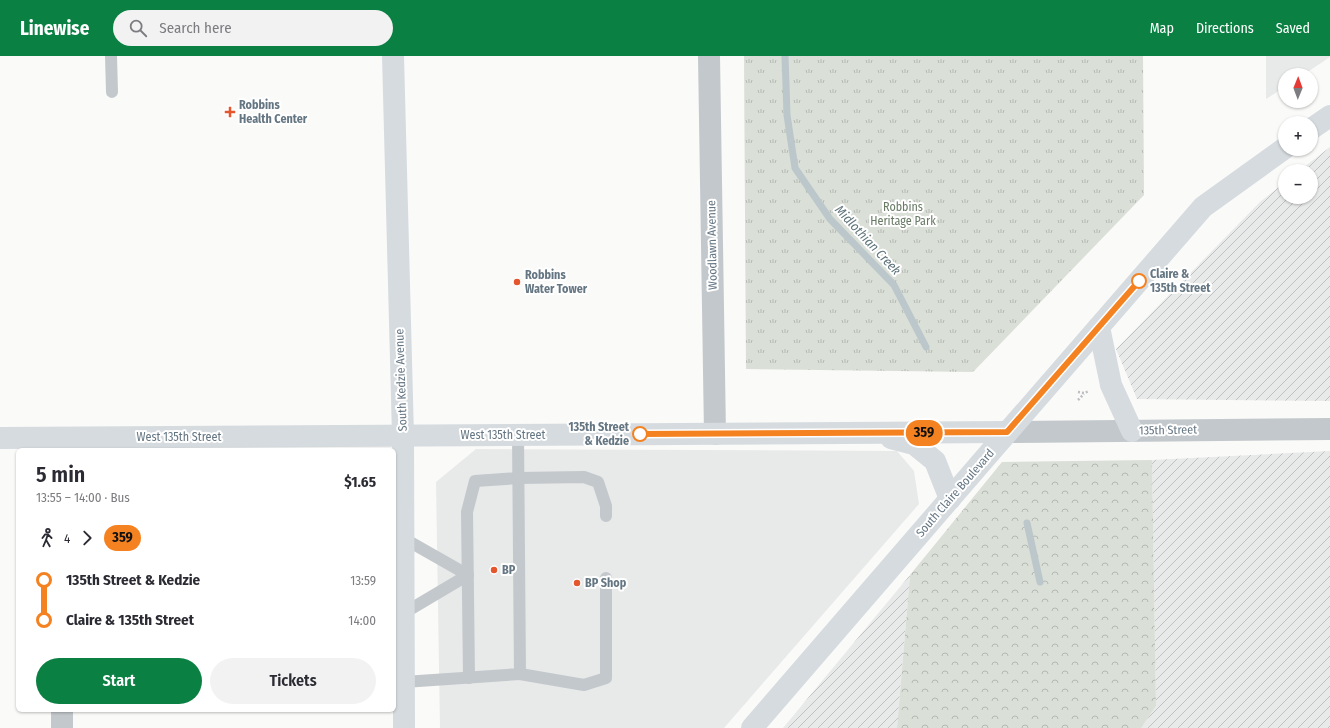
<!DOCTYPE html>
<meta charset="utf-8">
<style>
:root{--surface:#fff;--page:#f2f2f3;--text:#2b2b33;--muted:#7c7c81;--accent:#0b8043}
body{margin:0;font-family:"Fira Sans Condensed",sans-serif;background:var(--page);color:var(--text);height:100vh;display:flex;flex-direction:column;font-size:15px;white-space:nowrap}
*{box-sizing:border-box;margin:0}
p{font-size:13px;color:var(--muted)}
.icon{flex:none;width:22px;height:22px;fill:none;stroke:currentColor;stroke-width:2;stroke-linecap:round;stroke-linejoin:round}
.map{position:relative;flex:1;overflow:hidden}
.sheet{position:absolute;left:16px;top:392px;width:380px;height:264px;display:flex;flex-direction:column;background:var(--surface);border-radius:6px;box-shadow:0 1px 3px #0004}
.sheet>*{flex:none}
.badge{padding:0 8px;border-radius:13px;font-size:14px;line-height:26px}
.needle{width:26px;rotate:1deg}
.buttons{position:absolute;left:1278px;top:12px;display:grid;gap:8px}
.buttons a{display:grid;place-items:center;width:40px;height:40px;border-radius:50%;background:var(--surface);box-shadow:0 1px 3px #0004;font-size:20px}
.map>.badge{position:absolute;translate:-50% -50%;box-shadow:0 0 0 2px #fff}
.legs{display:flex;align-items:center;gap:6px;height:44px;padding:0 20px;font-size:13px}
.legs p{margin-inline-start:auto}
.head{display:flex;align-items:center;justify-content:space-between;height:68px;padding:0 20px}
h1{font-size:22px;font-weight:600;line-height:30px}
.primary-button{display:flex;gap:8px;margin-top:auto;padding:8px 20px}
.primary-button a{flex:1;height:46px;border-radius:24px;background:var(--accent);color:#fff;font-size:16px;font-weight:600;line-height:46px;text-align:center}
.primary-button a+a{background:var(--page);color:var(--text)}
ul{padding:0 20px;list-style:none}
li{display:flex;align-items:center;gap:14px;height:40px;font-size:15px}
li i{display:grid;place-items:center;width:6px;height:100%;margin:0 5px;background:currentColor}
li i::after{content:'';width:10px;height:10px;margin:-5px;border:3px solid;border-radius:50%;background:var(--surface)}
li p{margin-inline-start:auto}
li:first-child i{background:linear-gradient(#0000 50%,currentColor 0)}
li:last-child i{background:linear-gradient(currentColor 50%,#0000 0)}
header{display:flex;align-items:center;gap:24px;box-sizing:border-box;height:56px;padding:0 20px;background:var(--accent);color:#fff}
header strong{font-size:19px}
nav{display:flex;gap:22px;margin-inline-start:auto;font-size:14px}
.search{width:280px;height:36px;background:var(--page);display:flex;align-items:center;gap:10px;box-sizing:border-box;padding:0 14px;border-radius:22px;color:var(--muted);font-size:15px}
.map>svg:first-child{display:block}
</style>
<header>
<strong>Linewise</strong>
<div class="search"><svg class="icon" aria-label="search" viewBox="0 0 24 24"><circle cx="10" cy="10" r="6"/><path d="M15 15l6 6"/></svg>Search here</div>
<nav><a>Map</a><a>Directions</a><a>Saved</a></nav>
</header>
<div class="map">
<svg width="1330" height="672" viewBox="0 0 1330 672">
<defs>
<pattern id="industrial-furrows" width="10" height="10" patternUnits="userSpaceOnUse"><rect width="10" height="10" fill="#e8e9e9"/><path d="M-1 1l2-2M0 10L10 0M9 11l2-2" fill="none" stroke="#c0c1c2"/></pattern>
<pattern id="forest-crowns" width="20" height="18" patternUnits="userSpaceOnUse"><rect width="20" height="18" fill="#dadfd7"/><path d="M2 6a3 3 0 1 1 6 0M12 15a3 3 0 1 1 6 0" fill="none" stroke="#b4b9b4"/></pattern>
<pattern id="park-tufts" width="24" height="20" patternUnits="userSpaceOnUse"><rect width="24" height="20" fill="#dadfd7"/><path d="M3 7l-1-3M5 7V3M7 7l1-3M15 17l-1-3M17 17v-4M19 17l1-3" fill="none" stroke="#b4b9b4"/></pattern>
</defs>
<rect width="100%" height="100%" fill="#fafaf8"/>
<g fill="#e8e9e9">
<path d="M1266,0H1330V1L1303,19H1285V31L1266,43Z"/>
<path d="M476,393L897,395L914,415L919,448L724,672H440L436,426Z"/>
</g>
<g fill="url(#industrial-furrows)">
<path d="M1330,91V345L1137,343L1116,293L1260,146L1285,126V141H1311V115H1299Z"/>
<path d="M1330,395V672H1141L1156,650L1152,404Z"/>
<path d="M910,519L897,672H783Z"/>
</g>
<path fill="url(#forest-crowns)" d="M1152,404L1156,650L1141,672H897L910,519L1002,406Z"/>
<path fill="url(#park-tufts)" d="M744,0H1143L1144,139L973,316L746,313Z"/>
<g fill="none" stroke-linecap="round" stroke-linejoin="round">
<g stroke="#bbc7cb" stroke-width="7">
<path d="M785,0L787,59L795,112L830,163L894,229L926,291"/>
<path d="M1027,467L1040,526"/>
</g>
<g stroke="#bbbfc2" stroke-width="2.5" stroke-dasharray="2 2" stroke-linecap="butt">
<path d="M1078,336L1084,337L1089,335"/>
<path d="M1078,344L1084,338"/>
</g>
<g stroke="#c3c8cc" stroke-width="12">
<path d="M111,0L112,36"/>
<path d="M403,482L468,519L404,557"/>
<path d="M520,618L584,629L606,622V522"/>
<path d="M469,622L467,456L475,425L519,422L584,421L598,426L606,450V460"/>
<path d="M404,626L520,618L518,379"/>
</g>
<g stroke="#c3c8cc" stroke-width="22">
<path d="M709,0L715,378"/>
<path d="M1007,376L1330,373"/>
<path d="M62,672V654"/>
</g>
<g stroke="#d6dbdf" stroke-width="22">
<path d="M393,0L403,380L404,672"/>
<path d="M1311,73L1330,60"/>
<path d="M1099,271L1111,329L1132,375"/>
<path d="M0,382L1007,376"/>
<path d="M891,382L914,388L935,405L950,443"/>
<path d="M752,672L986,401L1203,151L1285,92"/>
</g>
</g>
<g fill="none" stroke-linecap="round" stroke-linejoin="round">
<defs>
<path id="line-1" d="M640,378L1007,376L1139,225"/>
</defs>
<use href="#line-1" stroke="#fff" stroke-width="9"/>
<use href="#line-1" stroke="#f58220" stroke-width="6"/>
</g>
<g fill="#e4572e" stroke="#fff" stroke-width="1.5">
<path d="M228 50h4v4h4v4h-4v4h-4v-4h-4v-4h4z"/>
<circle cx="517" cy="226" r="4"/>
<circle cx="494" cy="514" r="4"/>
<circle cx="577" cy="527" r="4"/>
</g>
<g fill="#fff" stroke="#f58220" stroke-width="2">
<circle cx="1139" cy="225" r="7"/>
<circle cx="640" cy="378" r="7"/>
</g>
<g text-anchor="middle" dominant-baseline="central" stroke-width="4" stroke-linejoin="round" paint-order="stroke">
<g font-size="12" font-weight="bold" fill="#657683" stroke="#fff" text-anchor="start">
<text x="239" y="49">Robbins<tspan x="239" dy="14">Health Center</tspan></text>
<text x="525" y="219">Robbins<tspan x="525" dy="14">Water Tower</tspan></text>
<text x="502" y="514">BP</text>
<text x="585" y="527">BP Shop</text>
</g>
<g font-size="12" fill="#687a64" stroke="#fff">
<text x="903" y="151">Robbins<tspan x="903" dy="14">Heritage Park</tspan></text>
</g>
<g font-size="12" fill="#657683" stroke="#fff">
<text transform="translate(712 189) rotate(-91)">Woodlawn Avenue</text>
<text transform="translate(401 324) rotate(-92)">South Kedzie Avenue</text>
<text transform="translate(1168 374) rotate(-1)">135th Street</text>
<text x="503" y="379">West 135th Street</text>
<text x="179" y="381">West 135th Street</text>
<text transform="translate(955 437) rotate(-49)">South Claire Boulevard</text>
</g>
<g font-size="12" font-weight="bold" fill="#657683" stroke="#fff" text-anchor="start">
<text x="1150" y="218">Claire &amp;<tspan x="1150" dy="14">135th Street</tspan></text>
<text x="629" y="371" text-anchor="end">135th Street<tspan x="629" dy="14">&amp; Kedzie</tspan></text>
</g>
<g font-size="13" font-style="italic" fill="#60757c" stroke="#fff">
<text transform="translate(868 184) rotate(47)">Midlothian Creek</text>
</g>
</g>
</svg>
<div class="buttons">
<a><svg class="needle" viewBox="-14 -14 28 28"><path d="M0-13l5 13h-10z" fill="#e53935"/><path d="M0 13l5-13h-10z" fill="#7c7c81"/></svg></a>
<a>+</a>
<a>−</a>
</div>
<b class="badge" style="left:924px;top:377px;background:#f58220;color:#111">359</b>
<section class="sheet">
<div class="head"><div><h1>5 min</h1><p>13:55 – 14:00 · Bus</p></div><b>$1.65</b></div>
<div class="legs"><svg class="icon" aria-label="walk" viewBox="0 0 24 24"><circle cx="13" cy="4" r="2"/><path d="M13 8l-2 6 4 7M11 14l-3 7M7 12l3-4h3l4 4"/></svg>4<svg class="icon" aria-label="forward" viewBox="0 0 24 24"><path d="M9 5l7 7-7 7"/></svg><b class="badge" style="background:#f58220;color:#111">359</b></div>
<ul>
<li><i style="color:#f58220"></i><b>135th Street &amp; Kedzie</b><p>13:59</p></li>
<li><i style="color:#f58220"></i><b>Claire &amp; 135th Street</b><p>14:00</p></li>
</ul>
<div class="primary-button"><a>Start</a><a>Tickets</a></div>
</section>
</div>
